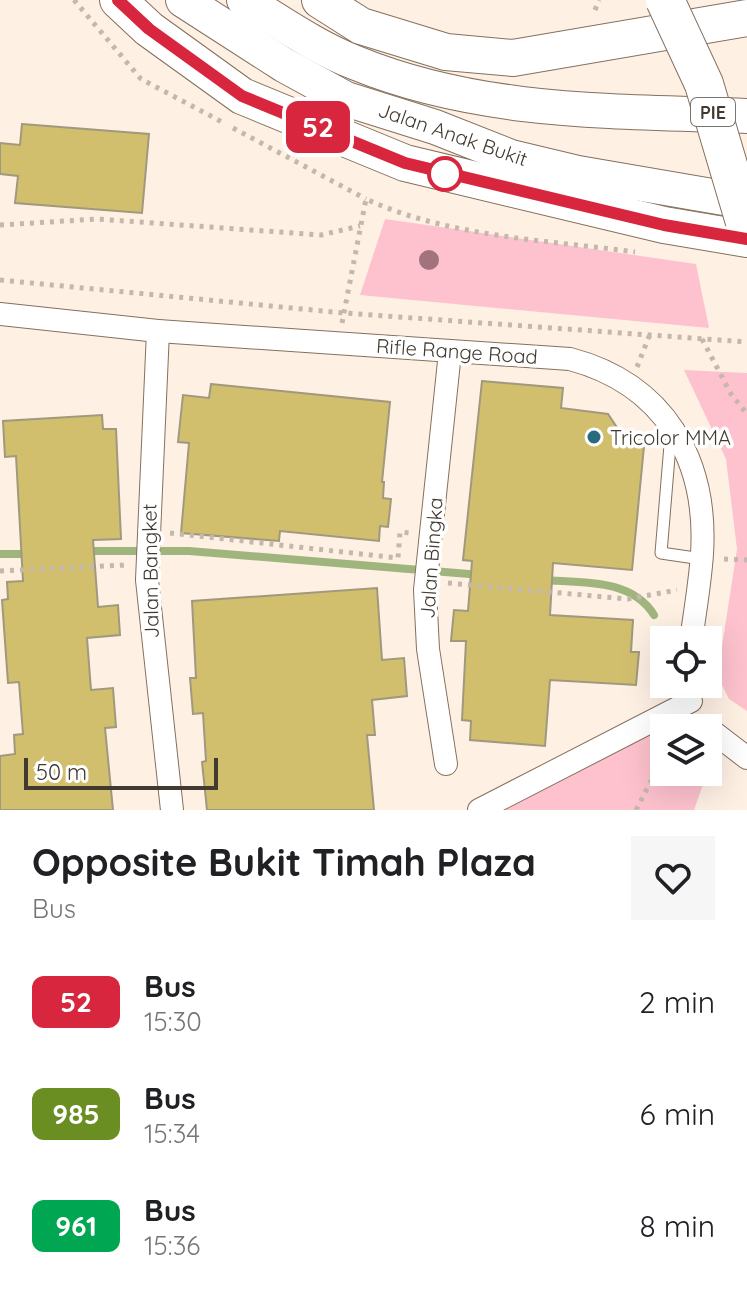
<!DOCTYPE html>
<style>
:root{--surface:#fff;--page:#f6f6f6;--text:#202124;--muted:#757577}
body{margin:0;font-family:Quicksand,sans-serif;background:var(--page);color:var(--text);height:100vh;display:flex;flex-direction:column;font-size:30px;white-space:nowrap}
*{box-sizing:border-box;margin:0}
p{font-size:26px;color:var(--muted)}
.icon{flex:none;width:44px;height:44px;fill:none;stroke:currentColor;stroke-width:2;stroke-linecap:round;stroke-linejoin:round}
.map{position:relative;height:810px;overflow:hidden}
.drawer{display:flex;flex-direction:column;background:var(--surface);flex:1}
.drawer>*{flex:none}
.badge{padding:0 16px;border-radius:12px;font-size:28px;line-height:52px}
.controls{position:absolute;left:650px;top:626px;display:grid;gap:16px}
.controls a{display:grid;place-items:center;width:72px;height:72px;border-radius:0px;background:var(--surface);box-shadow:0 8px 32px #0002;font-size:40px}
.scale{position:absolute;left:24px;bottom:20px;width:194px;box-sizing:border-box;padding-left:8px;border:4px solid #423930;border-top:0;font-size:22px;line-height:28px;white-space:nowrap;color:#423930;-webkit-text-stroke:6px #fff;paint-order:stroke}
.map>.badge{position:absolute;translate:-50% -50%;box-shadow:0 0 0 4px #fff}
.round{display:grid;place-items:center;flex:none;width:84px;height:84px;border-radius:0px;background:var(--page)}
.summary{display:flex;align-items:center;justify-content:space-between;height:136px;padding:0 32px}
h1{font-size:38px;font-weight:700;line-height:60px}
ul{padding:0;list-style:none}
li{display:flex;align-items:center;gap:24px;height:112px;padding:0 32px}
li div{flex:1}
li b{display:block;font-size:30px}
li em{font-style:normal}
li .badge{min-width:88px;font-weight:700;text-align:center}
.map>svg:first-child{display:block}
</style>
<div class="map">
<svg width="747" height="810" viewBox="0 0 747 810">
<rect width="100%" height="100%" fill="#fef0e3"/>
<g fill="#fdc2ce">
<path d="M385,219L696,264L709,328L360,295Z"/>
<path d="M684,370L747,373V711L729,699L721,683V653L737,549L726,459Z"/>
<path d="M670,715L678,728H664V772L707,773L694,810H487Z"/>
</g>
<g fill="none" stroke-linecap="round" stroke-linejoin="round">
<g stroke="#a0b57e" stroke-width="8">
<path d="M84,551H189L481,575"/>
<path d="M0,554H30"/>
<path d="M542,580C581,583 631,578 654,615"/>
</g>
</g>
<g fill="#d1bf6e" stroke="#9f997e" stroke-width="2">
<path d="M22,124L149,134L142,213L15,203L18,176L0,174V143L20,145Z"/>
<path d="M482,381L563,388L561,408L608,414L622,435L645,436L632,570L553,563L550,615L633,620L631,652H639L636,685L550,680L545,746L470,740L471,721L462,720L466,641H451L454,610L468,611L472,561L463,560Z"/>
<path d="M211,384L390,402L382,482H384L383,498L391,499L388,527L380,526L379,541L280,531L279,541L181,533L189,443L178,442L183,395L209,398Z"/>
<path d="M102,415L103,429H116L121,539L93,540L98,607L118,605L120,635L87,638L91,690L113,688L116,727L105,728L113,810H0V756L15,754L14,735L23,734L19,682L8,683L2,600L8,599L7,582L23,581L16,456L5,457L3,421Z"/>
<path d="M377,588L382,660L404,658L407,696L372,700L375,735H367L374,810H207L202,762L206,761L203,713L193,714L190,678H196L192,601Z"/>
</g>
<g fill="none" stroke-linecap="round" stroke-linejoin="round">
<defs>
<path id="service" d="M670,445L661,553L702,559"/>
<g id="minor">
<path d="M0,314L158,331L570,359C664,384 708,459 702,554C700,583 695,612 691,640"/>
<path d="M158,331L147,580L172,810"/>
<path d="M708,728L747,758"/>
<path d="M446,764L428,649L425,590L450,352"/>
<path d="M479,810L691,701"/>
</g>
<g id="primary">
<path d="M183,0L284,65L346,99L435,127L511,157L578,173L747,202"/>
<path d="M244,0C280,22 317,48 356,63C481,114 615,111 747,116"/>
</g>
<g id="trunk">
<path d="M118,0L149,29L242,96L405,163L664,225L747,239"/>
<path d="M320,0L361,26L446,52L513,58L747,18"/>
</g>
</defs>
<use href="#service" stroke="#85705c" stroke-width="13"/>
<use href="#minor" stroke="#85705c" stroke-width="24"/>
<use href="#primary" stroke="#85705c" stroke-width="36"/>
<use href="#trunk" stroke="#85705c" stroke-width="38"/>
<g stroke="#c4b8ac" stroke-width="5" stroke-dasharray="4 6" stroke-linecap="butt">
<path d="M74,0L141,79L224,123"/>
<path d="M595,10L599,0"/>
<path d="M233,128L366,199"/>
<path d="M0,225L97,219L321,235L360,226"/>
<path d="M0,280L344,313L747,342"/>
<path d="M342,323L366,199C448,237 546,240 635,252"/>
<path d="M702,339L731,394L747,414"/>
<path d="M637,367L650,334"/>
<path d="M170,533L398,558L400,532L410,533"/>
<path d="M724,559L747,560"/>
<path d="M0,571L127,565"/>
<path d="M448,583L628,599L677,590"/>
<path d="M636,810L664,756"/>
</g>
<use href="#service" stroke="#fff" stroke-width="11"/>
<use href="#minor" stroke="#fff" stroke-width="22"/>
<use href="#primary" stroke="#fff" stroke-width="34"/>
<use href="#trunk" stroke="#fff" stroke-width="36"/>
<defs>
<path id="motorway-bridge" d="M665,0L704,84L747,229"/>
</defs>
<use href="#motorway-bridge" stroke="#85705c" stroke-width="40" stroke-linecap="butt"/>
<use href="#motorway-bridge" stroke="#fff" stroke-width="38"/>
</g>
<circle fill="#a2737c" cx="429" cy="260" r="10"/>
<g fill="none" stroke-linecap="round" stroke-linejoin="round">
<defs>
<path id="line" d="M118,0L149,29L242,96L405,163L664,225L747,239"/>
</defs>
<use href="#line" stroke="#fff" stroke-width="18"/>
<use href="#line" stroke="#d7263d" stroke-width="12"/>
</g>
<circle fill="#fff" stroke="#d7263d" stroke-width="4" cx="445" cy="174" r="16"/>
<circle fill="#296b7e" stroke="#fff" stroke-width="3" cx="594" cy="437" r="8"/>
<g text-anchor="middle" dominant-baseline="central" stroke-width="7" stroke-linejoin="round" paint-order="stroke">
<rect fill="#fff" stroke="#7b746e" stroke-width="2" x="691" y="98" width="44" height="28" rx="6"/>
<g font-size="18" font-weight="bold" fill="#423930">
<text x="713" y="112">PIE</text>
</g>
<g font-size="20" fill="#423930" stroke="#fff">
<text transform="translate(453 134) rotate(19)">Jalan Anak Bukit</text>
<text transform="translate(457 351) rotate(4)">Rifle Range Road</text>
<text transform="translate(431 558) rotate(-86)">Jalan Bingka</text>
<text transform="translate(150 571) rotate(-91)">Jalan Bangket</text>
</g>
<g font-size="20" fill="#423930" stroke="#fff" text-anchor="start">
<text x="610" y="437">Tricolor MMA</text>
</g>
</g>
</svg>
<div class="controls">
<a><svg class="icon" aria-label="locate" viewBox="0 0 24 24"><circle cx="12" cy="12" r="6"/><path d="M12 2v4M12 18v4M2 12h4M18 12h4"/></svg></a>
<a><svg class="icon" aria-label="layers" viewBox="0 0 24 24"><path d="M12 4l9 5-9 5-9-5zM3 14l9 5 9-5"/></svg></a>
</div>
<div class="scale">50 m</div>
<b class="badge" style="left:318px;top:127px;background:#d7263d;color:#fff">52</b>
</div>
<section class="drawer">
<div class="summary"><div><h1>Opposite Bukit Timah Plaza</h1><p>Bus</p></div><a class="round"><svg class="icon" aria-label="heart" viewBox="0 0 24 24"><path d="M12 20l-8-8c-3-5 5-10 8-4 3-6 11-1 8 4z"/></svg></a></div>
<ul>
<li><span class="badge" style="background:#d7263d;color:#fff">52</span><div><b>Bus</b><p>15:30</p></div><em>2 min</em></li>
<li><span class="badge" style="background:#6b8e23;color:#fff">985</span><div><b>Bus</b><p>15:34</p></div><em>6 min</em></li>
<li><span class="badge" style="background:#00a651;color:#fff">961</span><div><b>Bus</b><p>15:36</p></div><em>8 min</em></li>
</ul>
</section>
